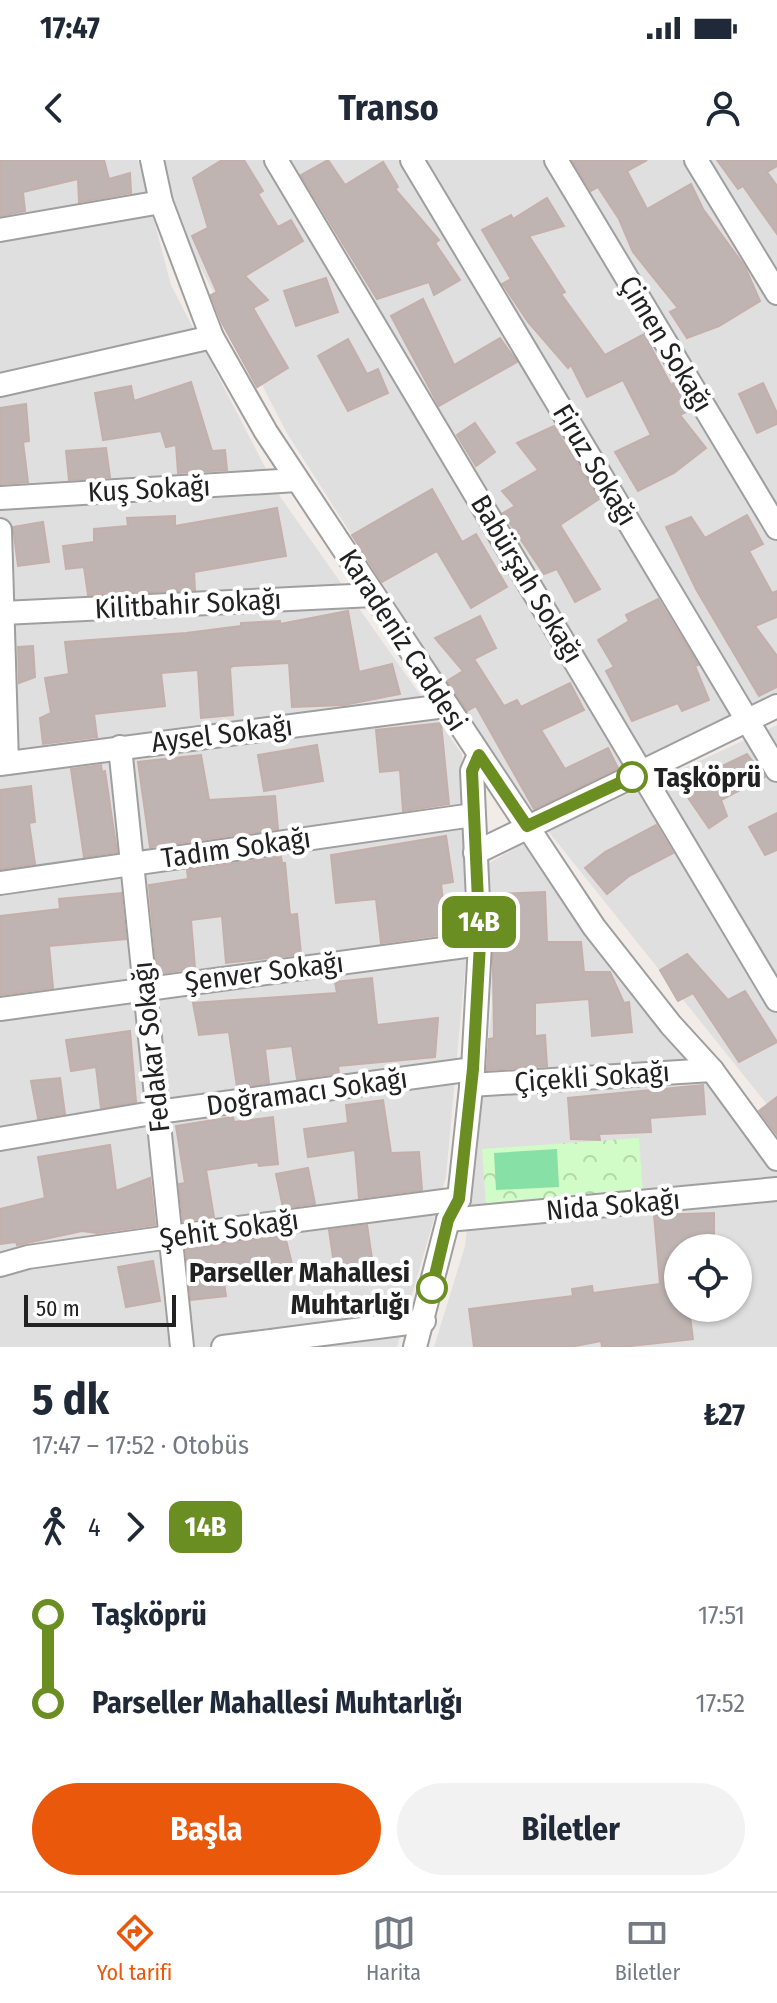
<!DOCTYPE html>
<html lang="tr">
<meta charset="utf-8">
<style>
:root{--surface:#fff;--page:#f2f2f3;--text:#1f2937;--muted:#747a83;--line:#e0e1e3;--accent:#ea580c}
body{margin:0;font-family:"Fira Sans Condensed",sans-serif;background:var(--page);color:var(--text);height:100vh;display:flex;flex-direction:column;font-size:30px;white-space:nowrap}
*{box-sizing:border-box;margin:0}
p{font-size:26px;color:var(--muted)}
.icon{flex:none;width:44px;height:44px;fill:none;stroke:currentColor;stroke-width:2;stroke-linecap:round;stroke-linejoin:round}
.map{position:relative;height:1187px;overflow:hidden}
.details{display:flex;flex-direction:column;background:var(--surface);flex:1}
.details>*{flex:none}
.badge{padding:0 16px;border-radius:12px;font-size:28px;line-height:52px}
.tools{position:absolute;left:664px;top:1074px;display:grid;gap:16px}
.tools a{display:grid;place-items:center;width:88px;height:88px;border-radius:50%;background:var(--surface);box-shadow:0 2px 6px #0004;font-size:40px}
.scale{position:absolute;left:24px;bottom:20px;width:152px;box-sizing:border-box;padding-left:8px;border:4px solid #222;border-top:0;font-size:22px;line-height:28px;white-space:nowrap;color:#222;-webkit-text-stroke:6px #fff;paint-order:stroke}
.map>.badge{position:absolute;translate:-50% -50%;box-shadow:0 0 0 4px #fff}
.legs{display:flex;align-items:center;gap:12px;height:88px;padding:0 32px;font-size:26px}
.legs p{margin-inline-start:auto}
.overview{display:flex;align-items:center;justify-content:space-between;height:136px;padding:0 32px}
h1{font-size:44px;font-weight:700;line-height:60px}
.action{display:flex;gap:16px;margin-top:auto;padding:16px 32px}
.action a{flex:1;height:92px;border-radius:48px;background:var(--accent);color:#fff;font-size:32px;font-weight:700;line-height:92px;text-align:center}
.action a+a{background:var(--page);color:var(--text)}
ul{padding:0 32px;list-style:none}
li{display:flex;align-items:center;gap:28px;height:88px;font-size:30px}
li i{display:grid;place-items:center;width:12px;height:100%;margin:0 10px;background:currentColor}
li i::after{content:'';width:20px;height:20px;margin:-10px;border:6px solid;border-radius:50%;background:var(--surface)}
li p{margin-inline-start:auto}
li:first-child i{background:linear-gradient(#0000 50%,currentColor 0)}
li:last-child i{background:linear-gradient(currentColor 50%,#0000 0)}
.status{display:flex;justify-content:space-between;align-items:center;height:56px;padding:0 40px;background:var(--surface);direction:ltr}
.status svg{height:22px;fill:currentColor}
header{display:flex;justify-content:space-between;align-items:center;height:104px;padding:0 32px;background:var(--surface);font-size:36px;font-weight:700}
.tab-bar{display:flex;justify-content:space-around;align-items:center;height:112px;border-top:2px solid var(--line);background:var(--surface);font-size:22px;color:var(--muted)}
.tab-bar a{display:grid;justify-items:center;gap:4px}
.tab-bar .selected{color:var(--accent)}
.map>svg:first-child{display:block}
</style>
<div class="status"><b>17:47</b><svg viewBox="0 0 49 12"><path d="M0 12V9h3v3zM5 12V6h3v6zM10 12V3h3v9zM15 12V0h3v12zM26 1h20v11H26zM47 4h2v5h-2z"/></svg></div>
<header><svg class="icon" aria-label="back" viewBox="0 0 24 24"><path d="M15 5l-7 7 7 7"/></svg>Transo<svg class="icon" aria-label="person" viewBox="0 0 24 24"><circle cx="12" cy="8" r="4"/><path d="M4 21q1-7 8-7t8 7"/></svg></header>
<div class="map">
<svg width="777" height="1187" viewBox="0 0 777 1187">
<defs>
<pattern id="park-crowns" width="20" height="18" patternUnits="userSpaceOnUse" patternTransform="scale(2)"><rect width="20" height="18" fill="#d1fbc7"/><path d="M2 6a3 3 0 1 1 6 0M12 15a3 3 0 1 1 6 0" fill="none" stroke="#b3d7ab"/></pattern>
</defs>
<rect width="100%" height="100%" fill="#f2ece9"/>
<g fill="#e0dfdf" fill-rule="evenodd">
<path d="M0,0H138L171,125L281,338L462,594L466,799L446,1017L397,1187H0Z"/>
<path d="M164,0H777V536L529,653L288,275L181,70Z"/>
<path d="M777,565V957L548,671Z"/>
<path d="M523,684L777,1008V1187H434L465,1086L492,846L484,706ZM678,1088H738V1148H678Z"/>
</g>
<path fill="url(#park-crowns)" d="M639,978L643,1034L486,1045L482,989Z"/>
<path fill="#87e1a6" d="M557,989L559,1027L496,1030L494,993Z"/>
<g fill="#bfb4b2" stroke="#c4afab" stroke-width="2">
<path d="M0,0H104L109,19L130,13L131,33L79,42L78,19L23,32L25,51L0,56Z"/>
<path d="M222,0H244L263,31L258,34L278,67L291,60L303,81L245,116L268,140L253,148L288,208L257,227L222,163L211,135L217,132L192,76L208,68L193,18Z"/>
<path d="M328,0L345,25L383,2L398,27L395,29L439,80L435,83L460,120L434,135L429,122L377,139L301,15Z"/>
<path d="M572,0H647L627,11L647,49L691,24L703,49L745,107L760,141L719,166L687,178L670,152L678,148L633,92L619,59L598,27L591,31Z"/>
<path d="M717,0H777V6L767,12L777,26V74L743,26L738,29Z"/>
<path d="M547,38L564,66L529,76L565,132L561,134L605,195L644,174L671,225L674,223L690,250L680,255L706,288L674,313L638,331L615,292L651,275L623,220L587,237L571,205L568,208L528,162L504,126L502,124L511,119L482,70L511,55L513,59Z"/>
<path d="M326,118L338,152L296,166L284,131Z"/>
<path d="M423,139L454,205L500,178L517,202L439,246L391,156Z"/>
<path d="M348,179L367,214L378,209L388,233L348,251L318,196Z"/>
<path d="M191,222L212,291L225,290L227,310L178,313L176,285L166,287L161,271L103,280L95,233L131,226L134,241Z"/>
<path d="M763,223L777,253V264L757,273L739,234Z"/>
<path d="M26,244L29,281L23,282L28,322L0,324V248Z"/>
<path d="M475,263L495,292L476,306L457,275Z"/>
<path d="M554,266L599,339L560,365L600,429L575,442L557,409L544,414L503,353L515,346L502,331L538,310L517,283Z"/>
<path d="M106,288L110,317L69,320L66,291Z"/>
<path d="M432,329L462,382L476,374L507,427L471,448L437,391L382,422L352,375Z"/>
<path d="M277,348L286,396L194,412L195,430L88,435L84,407L66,409L63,386L94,382V369L128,366L127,358L175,356V366Z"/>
<path d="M747,355L763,384L749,391L772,433L777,431V457L755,466L777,496V527L759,536L696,429L666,367L691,357L705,378Z"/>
<path d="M43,362L49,402L18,406L13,367Z"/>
<path d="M658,439L698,505L695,506L709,540L682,551L678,543L632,561L606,511L614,507L598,480L629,461L626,455Z"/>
<path d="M348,451L359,512L392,504L400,534L344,545L292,547L289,503L233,506L230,508L233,555L201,558L198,510L161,513L165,546L94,554L97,577L43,584L40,558L51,553L45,518L69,514L65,482L186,473L241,466V463L280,461V464Z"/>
<path d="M480,456L496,488L474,499L504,546L517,540L521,547L570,523L584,550L541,570L565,609L608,588L618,608L534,649L476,546L467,551L447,521L463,511L435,478Z"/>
<path d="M33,486L35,517L19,523L18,487Z"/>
<path d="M441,563L449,644L403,651L400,610L380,612L376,570Z"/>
<path d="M317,585L323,621L264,631L258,595Z"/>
<path d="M747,594L765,617L721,640L727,656L709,668L680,626L720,611L718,608Z"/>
<path d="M201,595L209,640L275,636L278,669L150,687L138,602Z"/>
<path d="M101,605L102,612L105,611L117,692L84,697L71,609Z"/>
<path d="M31,626L35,662L29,663L35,704L0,709V630Z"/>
<path d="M777,653V690L765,695L749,667Z"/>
<path d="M656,665L673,693L629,716L607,734L585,708L605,692Z"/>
<path d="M446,676L453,722L441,724L447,774L381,783L376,739L336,743L331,695Z"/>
<path d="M281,697L282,703H285L290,755L297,754L301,794L226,803L222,756L191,760L195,808L157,814L149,725L188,719L187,710Z"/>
<path d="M545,732L547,782H581L584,812H610L624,843L629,842L632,872L592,876L589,839L535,843V876L545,875L547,906L487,910L489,879L494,878L492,734Z"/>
<path d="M121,733L126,779L49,786L53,828L0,835V756L60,749L59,739Z"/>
<path d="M687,794L728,840L745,831L777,882L739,902L693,833L678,841L660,810Z"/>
<path d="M372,818L377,865L438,858L435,897L338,906L339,913L297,919L292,886L265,889L269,923L237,927L229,872L199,875L193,843L337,833L335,822Z"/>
<path d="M130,871L136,942L101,948L96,907L71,911L66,880Z"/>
<path d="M60,918L65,954L38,958L31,921Z"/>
<path d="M703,925L705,954L650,958L651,972L599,974L600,980L571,979L568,938Z"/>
<path d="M777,937V975L759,951Z"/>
<path d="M383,940L391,993L419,992L422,1030L359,1038L355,990L308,997L304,969L348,963L346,945Z"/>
<path d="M233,957L234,962L273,957L278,1004L259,1006L258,1002L206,1010L214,1057L183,1061L179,1024L185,1023L176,966Z"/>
<path d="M110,985L116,1031L150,1018L155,1065L97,1073L82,1071L17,1085L16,1082L0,1084V1049L45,1038L38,997Z"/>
<path d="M308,1008L315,1044L283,1048L276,1014Z"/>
<path d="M714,1053V1088H678V1148H689L693,1179L622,1187H602L601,1181L570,1187H474L469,1149L573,1136L572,1129L592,1126L593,1133L660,1124L654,1055Z"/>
<path d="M367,1065L373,1105L335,1111L329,1070Z"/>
<path d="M285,1076L294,1112L224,1123L226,1136L191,1140L186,1089Z"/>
<path d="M153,1101L160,1141L126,1147L118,1107Z"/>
</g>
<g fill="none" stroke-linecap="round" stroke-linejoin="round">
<defs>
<g id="minor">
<path d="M152,0L161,42L212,177L266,272L594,767L671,865L712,910L777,999"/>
<path d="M276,0L777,840"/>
<path d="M412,0L777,610"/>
<path d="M556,0L777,368"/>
<path d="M696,0L777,133"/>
<path d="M0,70L161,42"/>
<path d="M0,225L212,177"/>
<path d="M0,338L297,320"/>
<path d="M0,370L7,603"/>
<path d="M3,453L373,435"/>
<path d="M120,587L182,1187"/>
<path d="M0,604L445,546"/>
<path d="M475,693L777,546"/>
<path d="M0,723L473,655"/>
<path d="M0,849L480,784"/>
<path d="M471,925L712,910"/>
<path d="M0,979L158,952L473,909"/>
<path d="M448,1060L777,1029"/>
<path d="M0,1105L28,1097L170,1077L459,1039"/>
<path d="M223,1187L424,1161"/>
<path d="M415,1187L448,1060L459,1039L473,909L480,784L472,611L479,595"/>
</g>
</defs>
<use href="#minor" stroke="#9f9f9f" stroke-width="26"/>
<use href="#minor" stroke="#fff" stroke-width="22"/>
</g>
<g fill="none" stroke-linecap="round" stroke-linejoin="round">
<defs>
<path id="line-1" d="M432,1128L448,1060L459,1039L473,909L480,784L472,611L479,595L527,666L632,617"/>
</defs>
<use href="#line-1" stroke="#fff" stroke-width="18"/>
<use href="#line-1" stroke="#6b8e23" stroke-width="12"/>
</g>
<g fill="#fff" stroke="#6b8e23" stroke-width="4">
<circle cx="632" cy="617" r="14"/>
<circle cx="432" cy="1128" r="14"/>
</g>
<g text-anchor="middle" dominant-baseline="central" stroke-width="8" stroke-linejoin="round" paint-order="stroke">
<g font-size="28" fill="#222" stroke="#fff">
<text transform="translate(666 184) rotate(59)">Çimen Sokağı</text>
<text transform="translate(595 305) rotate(59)">Firuz Sokağı</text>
<text transform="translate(149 329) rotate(-3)">Kuş Sokağı</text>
<text transform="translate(527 419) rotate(59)">Babürşah Sokağı</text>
<text transform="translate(188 444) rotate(-3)">Kilitbahir Sokağı</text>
<text transform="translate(403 480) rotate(57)">Karadeniz Caddesi</text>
<text transform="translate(222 574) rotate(-7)">Aysel Sokağı</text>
<text transform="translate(236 688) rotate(-8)">Tadım Sokağı</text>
<text transform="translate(264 812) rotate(-7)">Şenver Sokağı</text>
<text transform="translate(151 887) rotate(-96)">Fedakar Sokağı</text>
<text transform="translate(592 917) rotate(-4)">Çiçekli Sokağı</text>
<text transform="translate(307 932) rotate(-8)">Doğramacı Sokağı</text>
<text transform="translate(613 1045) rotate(-5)">Nida Sokağı</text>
<text transform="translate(229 1069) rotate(-8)">Şehit Sokağı</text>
</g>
<g font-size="28" font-weight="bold" fill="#222" stroke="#fff" text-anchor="start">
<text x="654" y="617">Taşköprü</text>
<text x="410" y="1112" text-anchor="end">Parseller Mahallesi<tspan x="410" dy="32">Muhtarlığı</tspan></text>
</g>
</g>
</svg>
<div class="tools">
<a><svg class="icon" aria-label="locate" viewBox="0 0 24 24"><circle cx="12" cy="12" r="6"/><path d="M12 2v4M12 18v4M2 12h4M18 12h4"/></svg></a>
</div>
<div class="scale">50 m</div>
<b class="badge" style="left:479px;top:762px;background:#6b8e23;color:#fff">14B</b>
</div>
<section class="details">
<div class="overview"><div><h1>5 dk</h1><p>17:47 – 17:52 · Otobüs</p></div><b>₺27</b></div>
<div class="legs"><svg class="icon" aria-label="walk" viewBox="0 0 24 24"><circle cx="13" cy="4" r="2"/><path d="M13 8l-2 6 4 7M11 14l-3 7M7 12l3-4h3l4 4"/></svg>4<svg class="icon" aria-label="forward" viewBox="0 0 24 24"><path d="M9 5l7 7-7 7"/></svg><b class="badge" style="background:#6b8e23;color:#fff">14B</b></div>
<ul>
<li><i style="color:#6b8e23"></i><b>Taşköprü</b><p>17:51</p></li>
<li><i style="color:#6b8e23"></i><b>Parseller Mahallesi Muhtarlığı</b><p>17:52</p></li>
</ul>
<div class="action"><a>Başla</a><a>Biletler</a></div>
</section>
<nav class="tab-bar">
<a class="selected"><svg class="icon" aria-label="directions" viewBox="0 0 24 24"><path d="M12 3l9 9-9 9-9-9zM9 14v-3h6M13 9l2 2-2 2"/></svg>Yol tarifi</a>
<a><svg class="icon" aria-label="map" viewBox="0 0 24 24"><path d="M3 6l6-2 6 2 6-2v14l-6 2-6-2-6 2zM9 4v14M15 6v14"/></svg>Harita</a>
<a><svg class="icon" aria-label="tickets" viewBox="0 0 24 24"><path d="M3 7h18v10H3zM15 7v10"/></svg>Biletler</a>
</nav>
